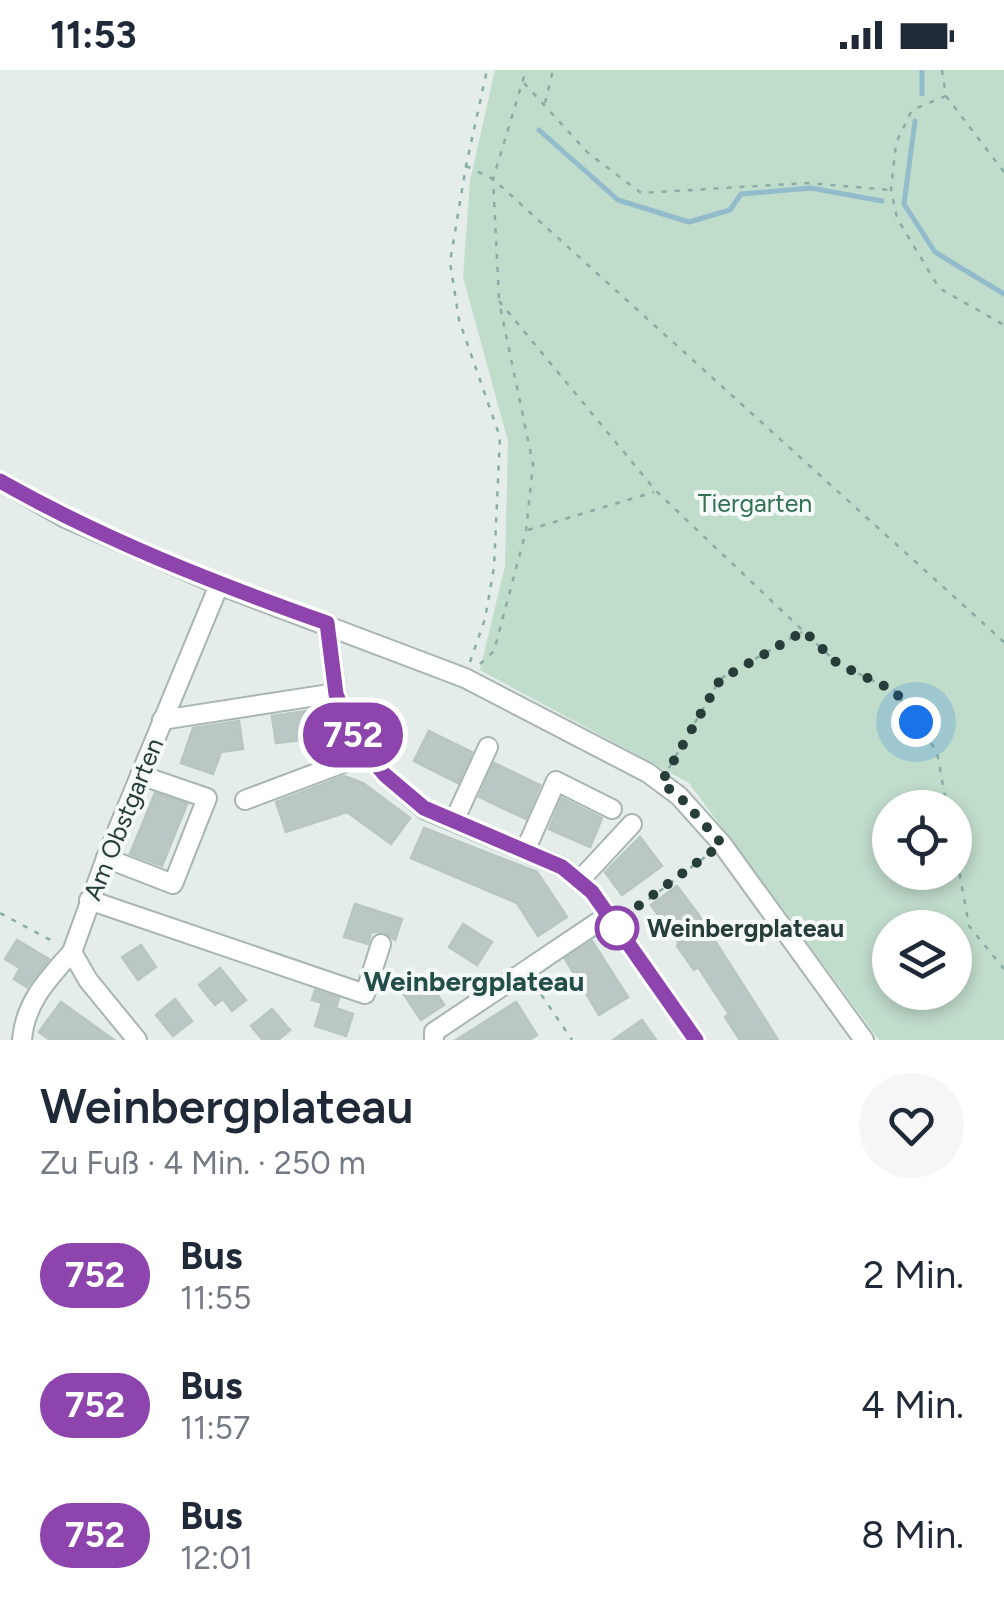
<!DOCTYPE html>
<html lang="de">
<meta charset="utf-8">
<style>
:root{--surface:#fff;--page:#f6f6f7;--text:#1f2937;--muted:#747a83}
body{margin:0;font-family:Figtree,sans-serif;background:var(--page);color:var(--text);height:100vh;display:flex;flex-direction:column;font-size:38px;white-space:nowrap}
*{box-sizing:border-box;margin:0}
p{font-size:32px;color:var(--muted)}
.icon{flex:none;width:55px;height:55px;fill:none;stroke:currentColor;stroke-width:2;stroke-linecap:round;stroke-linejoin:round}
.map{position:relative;height:970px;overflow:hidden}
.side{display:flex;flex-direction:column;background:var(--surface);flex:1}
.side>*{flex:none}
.badge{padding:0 20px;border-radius:32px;font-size:35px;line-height:65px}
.tools{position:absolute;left:872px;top:720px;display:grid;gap:20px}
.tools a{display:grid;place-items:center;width:100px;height:100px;border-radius:50%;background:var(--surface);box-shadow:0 5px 15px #0003;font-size:50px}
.you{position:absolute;width:50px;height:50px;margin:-25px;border:8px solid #fff;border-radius:50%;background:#1a73e8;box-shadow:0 0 0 15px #1a73e833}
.map>.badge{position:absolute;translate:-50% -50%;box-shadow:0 0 0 5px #fff}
.round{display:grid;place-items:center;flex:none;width:105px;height:105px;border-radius:52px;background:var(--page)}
.head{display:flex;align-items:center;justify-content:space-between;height:170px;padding:0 40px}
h1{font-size:48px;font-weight:600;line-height:75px}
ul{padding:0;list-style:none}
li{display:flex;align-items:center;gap:30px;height:130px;padding:0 40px}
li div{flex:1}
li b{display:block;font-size:38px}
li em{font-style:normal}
li .badge{min-width:110px;font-weight:700;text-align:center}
.status{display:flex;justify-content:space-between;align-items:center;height:70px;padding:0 50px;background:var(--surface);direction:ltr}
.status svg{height:28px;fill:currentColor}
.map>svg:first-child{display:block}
</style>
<div class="status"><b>11:53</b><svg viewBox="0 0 49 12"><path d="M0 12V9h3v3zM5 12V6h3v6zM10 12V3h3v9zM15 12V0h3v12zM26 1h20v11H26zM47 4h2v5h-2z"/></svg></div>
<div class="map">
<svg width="1004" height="970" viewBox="0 0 1004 970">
<rect width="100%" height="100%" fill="#e5edea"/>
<path fill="#c0dccb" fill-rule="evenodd" d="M495,0H1004V970H879L689,713L480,600L505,496L508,371L463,207L470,111ZM890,738H955V802H890ZM890,858H955V922H890Z"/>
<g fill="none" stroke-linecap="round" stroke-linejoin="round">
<g stroke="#92bccc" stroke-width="5">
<path d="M922,24V0"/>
<path d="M915,51L904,134L935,182L1004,224"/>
<path d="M539,60L618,130L689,152L730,140L741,124L811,118L882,131"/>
</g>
</g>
<g fill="#bac7c4" stroke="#b8c6c2" stroke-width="2.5">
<path d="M321,639L324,667L276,673L272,646Z"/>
<path d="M239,651L243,679L221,682L213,704L181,693L193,658Z"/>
<path d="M429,661L472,682L458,713L414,691Z"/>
<path d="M494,693L540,715L526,749L479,727Z"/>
<path d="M344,706L363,713L410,748L391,774L347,742L286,762L276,732Z"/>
<path d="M155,723L187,734L162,796L130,784Z"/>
<path d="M562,728L602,748L590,777L549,759Z"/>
<path d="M424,758L537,802L567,847L538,866L517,833L411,788Z"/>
<path d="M640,767L662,796L622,825L605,802Z"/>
<path d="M677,816L698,844L778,970H740L725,947L729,944L698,897L694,900L677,876L679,874L651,835Z"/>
<path d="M355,834L402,849L395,870L384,862H371L368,874L344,867Z"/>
<path d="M463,854L492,872L477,895L449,877Z"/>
<path d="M17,870L49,889L27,917L14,909L20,898L5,889Z"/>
<path d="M592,871L628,927L599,945L565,889Z"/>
<path d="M141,875L156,897L138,910L122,887Z"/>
<path d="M220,898L246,930L232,941L223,929L215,935L199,915Z"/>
<path d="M425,905L444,935L421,950L401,920Z"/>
<path d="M315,920L339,928L336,938L353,944L346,966L315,956L322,933L312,930Z"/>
<path d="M175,929L192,951L173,966L156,945Z"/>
<path d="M61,932L114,970H50L39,962Z"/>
<path d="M516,932L537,965L529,970H456Z"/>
<path d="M272,939L290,960L278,970H263L251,956Z"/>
<path d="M642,950L656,970H613Z"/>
</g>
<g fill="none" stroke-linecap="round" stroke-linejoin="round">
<defs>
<g id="minor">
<path d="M0,411L65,448L219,515L465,608L648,703L679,726L722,774L864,970"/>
<path d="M327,553L336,623L354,668L385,705L424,739L562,797L592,822L696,970"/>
<path d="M162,650L336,623"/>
<path d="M245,730L367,684"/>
<path d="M454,751L488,677"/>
<path d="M525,781L556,711L612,739"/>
<path d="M106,788L173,814L207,728L140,705"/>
<path d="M579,811L632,754"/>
<path d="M89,830L365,924L381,874"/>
<path d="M22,970C25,932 48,909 72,882"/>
<path d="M137,970L88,910L72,882L106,788L219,515"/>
<path d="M434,970V962L607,846"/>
</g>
</defs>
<use href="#minor" stroke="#a8b5b2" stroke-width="22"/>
<g stroke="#88ada6" stroke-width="2.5" stroke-dasharray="5 8" stroke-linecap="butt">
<path d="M942,0L946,26L1004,102"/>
<path d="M524,13L587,82L641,123L807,113L891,120"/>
<path d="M946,26L912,40L896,73L891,120L897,148L939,218L1004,255"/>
<path d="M545,33L553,0"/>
<path d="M466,96L493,109L1004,572"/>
<path d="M499,228L493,109L526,0"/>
<path d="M499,231L656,421L838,594L895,621L937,682L947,738"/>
<path d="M528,460L654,422"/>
<path d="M470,592L485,549L494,497L500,367L459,250L450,192L466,96L487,0"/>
<path d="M480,594L494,581L526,461L533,394L500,236"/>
<path d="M669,698L720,609L802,562"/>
<path d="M955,778L969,856L1004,899"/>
<path d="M0,843L56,873"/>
<path d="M628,845L709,784"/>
<path d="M534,914L572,970"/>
</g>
<use href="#minor" stroke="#fff" stroke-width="18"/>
</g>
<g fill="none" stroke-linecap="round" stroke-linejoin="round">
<defs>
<path id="line" d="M0,411C104,470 214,513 327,553L336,624L354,668L385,705L424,738L562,797L592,822L696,970"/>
</defs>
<use href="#line" stroke="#fff" stroke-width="22"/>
<use href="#line" stroke="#8e44ad" stroke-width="15"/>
<path stroke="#263d3a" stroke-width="10" stroke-dasharray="0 18" d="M617,858L614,854L722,774L679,726L661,713L720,610L804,561L838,594L895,621L916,652"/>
</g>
<circle fill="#fff" stroke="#8e44ad" stroke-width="5" cx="617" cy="858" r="20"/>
<g text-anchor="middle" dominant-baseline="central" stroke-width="8" stroke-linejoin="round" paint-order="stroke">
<g font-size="25" fill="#337053" stroke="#f5f9f8">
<text x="755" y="433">Tiergarten</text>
</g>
<g font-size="25" fill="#263d3a" stroke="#f5f9f8">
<text transform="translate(123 749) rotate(-68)">Am Obstgarten</text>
</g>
<g font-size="25" font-weight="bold" fill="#263d3a" stroke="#f5f9f8" text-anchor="start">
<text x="647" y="858">Weinbergplateau</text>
</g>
<g font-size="28" font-weight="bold" fill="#234d49" stroke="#f5f9f8">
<text x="474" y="911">Weinbergplateau</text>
</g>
</g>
</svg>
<div class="tools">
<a><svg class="icon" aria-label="locate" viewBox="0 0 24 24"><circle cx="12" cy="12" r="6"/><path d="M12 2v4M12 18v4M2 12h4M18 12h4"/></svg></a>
<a><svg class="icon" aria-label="layers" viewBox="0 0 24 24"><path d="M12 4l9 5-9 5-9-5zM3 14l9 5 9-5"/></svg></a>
</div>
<div class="you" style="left:916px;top:652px"></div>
<b class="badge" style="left:353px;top:665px;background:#8e44ad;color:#fff">752</b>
</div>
<section class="side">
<div class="head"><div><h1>Weinbergplateau</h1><p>Zu Fuß · 4 Min. · 250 m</p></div><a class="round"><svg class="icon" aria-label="heart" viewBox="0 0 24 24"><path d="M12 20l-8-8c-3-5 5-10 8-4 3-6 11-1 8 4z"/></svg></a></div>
<ul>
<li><span class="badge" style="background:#8e44ad;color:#fff">752</span><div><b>Bus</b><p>11:55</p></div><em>2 Min.</em></li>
<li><span class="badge" style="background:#8e44ad;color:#fff">752</span><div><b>Bus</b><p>11:57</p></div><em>4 Min.</em></li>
<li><span class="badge" style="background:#8e44ad;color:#fff">752</span><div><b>Bus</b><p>12:01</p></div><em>8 Min.</em></li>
</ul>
</section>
